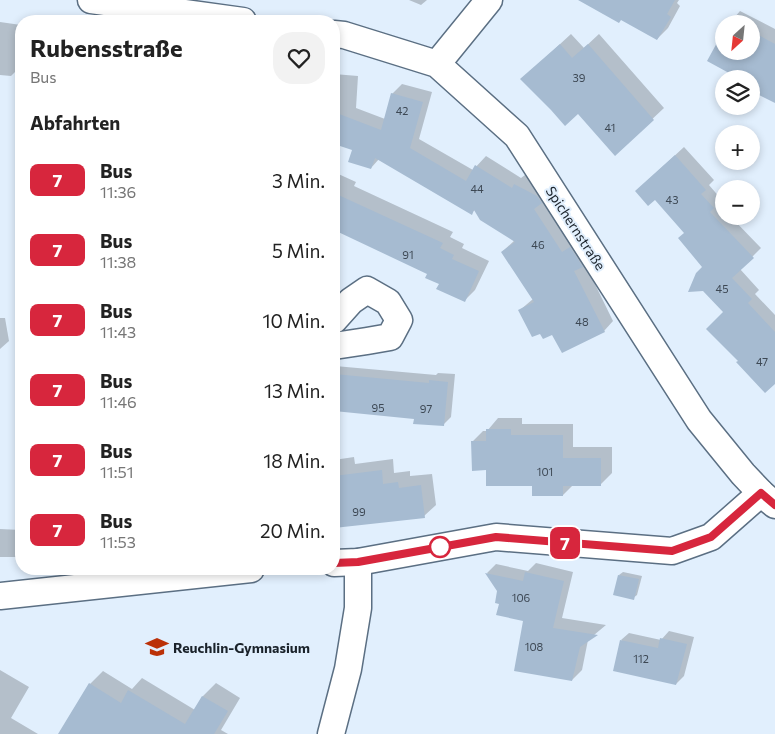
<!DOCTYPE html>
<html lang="de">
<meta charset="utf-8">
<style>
:root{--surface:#fff;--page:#f2f2f2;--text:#222;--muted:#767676}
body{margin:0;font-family:Commissioner,sans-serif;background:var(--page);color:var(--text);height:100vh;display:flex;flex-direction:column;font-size:19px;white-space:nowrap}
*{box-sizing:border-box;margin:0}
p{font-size:16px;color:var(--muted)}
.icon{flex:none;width:28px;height:28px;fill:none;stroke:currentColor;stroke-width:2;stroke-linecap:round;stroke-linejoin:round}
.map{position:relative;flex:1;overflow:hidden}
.side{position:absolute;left:15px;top:15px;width:325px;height:560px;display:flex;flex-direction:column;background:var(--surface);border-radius:20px;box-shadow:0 2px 8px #0003}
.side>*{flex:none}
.badge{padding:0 10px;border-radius:8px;font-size:18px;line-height:32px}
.needle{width:32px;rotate:207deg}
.controls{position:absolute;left:715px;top:15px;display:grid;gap:10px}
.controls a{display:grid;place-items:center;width:45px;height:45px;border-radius:50%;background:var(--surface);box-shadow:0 2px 8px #0003;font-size:25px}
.map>.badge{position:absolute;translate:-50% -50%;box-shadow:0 0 0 2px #fff}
h2{padding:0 15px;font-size:19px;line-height:45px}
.round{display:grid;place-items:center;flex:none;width:52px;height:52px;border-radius:20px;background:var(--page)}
.overview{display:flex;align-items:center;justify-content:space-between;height:85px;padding:0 15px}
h1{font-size:24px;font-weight:700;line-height:38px}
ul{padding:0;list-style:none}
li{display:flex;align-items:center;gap:15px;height:70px;padding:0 15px}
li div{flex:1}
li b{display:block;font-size:19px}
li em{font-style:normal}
li .badge{min-width:55px;font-weight:700;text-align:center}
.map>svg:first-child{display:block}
</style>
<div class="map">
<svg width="775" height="734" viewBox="0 0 775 734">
<rect width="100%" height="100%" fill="#e1effd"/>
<g fill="#0003">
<path d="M409,0H427L421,5Z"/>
<path d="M582,0H679L677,3L680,6L668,28L657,39L622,19Z"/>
<path d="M740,11L775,29V102L751,79H738L739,77L724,51H751V24H729Z"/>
<path d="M0,22L21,25V66L11,76L0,75Z"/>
<path d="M571,34L584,48L599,34L664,108L615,154L578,112L533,69Z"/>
<path d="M334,74L358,76L356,108L385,119L392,94L402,84L432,92L419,139L473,170L486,156L521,178L525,175L547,186L613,321L604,331L553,333L520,310L533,299L502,252L515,240L475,210L471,213L379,159L371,168L354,149L334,143Z"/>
<path d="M684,147L714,180L709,185L721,199L717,203L724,209V216H730L761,248L740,269L759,290L755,294L775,315V382L740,361L725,312L704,267L685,232L645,183Z"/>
<path d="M334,172L356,182L354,186L453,232L450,237L464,244L462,248L489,261L475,290L465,300L440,284L429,273L334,229Z"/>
<path d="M0,318H5L9,341L0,349Z"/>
<path d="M335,366L436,375L438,373L455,374L451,417L443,425L415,417L334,410V367Z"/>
<path d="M498,418H522V424H573V447H612V473L601,484H574L563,495L487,469L472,442L483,431H487Z"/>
<path d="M354,457L355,464L393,459L394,473L410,471V476L432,474L436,505L424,516L334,527V460Z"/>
<path d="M0,529L21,530V557H0Z"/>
<path d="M536,563L573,572L562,618L606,625L588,640L582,670L572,680L525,620L500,603L499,591L487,573L496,564L528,571Z"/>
<path d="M623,572L642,576L637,595L633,598L619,575Z"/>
<path d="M669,631L694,637L684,676L676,684L621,640L629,633L661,640Z"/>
<path d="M0,670L29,687L11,718L38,734H0Z"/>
<path d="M103,671L132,689L142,678L195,710L203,696L216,683L240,698L221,730L228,734H60L90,684Z"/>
</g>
<g fill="#a6bbd1">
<path d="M578,0H675L667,14L671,17L657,40L621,20L619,23Z"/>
<path d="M724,30V51H751V31L775,44V103L751,91V79H740L707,61Z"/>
<path d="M560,44L572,58L588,44L654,120L615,156L578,114L565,126L551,110L520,79Z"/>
<path d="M391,93L423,102L410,148L466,181L475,165L512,188L514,184L537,196L542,203L534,209L562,252L570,247L583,267L574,271L605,332L562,353L552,335L543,339L540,334L532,337L518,310L534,302L501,252L515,242L480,220L474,210L472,215L375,158L371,169L348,162L352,150L334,144V112L381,130Z"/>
<path d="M675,155L706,190L701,194L714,208L710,212L754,258L732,278L752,299L748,303L775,332V384L765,393L736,362L738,361L706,329L723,312L703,291L688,292L696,273L702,267L678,238L684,233L655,200L648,206L635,191Z"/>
<path d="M334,193L443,243L440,248L454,255L452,259L479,271L465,302L436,289L439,284L425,278L427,274L334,230Z"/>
<path d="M334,374L429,383V380L448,382L444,426L413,424L414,419L334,411Z"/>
<path d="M486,429H511V435H563V458H601V486H563V496H532V486H486V470L472,471L471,441H486Z"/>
<path d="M382,470L383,484L398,482L399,488L421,485L425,518L334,528V476Z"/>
<path d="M525,572L564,581L553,628L598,635L580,647L572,681L514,671L523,621L496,615L499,604L495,603L497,591L485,573L523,581Z"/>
<path d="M618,575L639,579L634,600L613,595Z"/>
<path d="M660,638L687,644L676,685L613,671L620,640L658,648Z"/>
<path d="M89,683L121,703L128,690L185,724L202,696L228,711L214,734H58Z"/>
</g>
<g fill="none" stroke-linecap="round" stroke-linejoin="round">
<defs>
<g id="minor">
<path d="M91,0L243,21"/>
<path d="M334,34L344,35L437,64L517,136L699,420L743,474L761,493L775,505"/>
<path d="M437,64L489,0"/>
<path d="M334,320L351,301L367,290L388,302L399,320L390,337L367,341L334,346"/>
<path d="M334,563L358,562L496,537L672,551L711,537L761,493"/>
<path d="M0,596L251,569"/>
<path d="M331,734L348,669L358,608V562"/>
</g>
</defs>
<use href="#minor" stroke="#5b6f83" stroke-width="29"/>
<use href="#minor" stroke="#fff" stroke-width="26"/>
</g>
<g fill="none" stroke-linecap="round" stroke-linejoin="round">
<defs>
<path id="line" d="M334,563L358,562L496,537L672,551L711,537L761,493L775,505"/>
</defs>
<use href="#line" stroke="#fff" stroke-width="11"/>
<use href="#line" stroke="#d7263d" stroke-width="8"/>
</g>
<defs>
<symbol id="school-bare" viewBox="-9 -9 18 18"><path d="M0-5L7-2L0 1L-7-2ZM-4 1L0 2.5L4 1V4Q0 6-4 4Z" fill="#bb3108" stroke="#e1effd" stroke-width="2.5" paint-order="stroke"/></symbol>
</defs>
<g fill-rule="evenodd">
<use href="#school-bare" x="141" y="631" width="32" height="32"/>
</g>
<circle fill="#fff" stroke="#d7263d" stroke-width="2.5" cx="440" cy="547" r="10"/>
<g text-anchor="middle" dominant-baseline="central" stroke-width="4" stroke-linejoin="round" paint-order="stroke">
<g font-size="11" fill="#3d4854">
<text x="579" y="77">39</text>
<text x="402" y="110">42</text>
<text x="610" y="127">41</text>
<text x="477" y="188">44</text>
<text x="672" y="199">43</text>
<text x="538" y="244">46</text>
<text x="408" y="254">91</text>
<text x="722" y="288">45</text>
<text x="582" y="321">48</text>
<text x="762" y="361">47</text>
<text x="378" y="407">95</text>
<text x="426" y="408">97</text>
<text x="545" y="471">101</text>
<text x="359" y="511">99</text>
<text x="521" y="597">106</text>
<text x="534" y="646">108</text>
<text x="641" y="658">112</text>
</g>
<g font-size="14" fill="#1a222a" stroke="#e1effd">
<text transform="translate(576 228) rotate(57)">Spichernstraße</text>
</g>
<g font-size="14" font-weight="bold" fill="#1a222a" stroke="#e1effd" text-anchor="start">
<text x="173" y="647">Reuchlin-Gymnasium</text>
</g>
</g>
</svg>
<div class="controls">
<a><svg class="needle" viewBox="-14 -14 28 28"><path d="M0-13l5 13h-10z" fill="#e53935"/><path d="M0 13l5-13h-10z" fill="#767676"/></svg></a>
<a><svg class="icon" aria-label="layers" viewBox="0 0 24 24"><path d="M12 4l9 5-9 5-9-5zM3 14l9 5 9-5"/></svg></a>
<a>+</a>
<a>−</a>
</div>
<b class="badge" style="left:565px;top:543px;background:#d7263d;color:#fff">7</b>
<section class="side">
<div class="overview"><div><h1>Rubensstraße</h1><p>Bus</p></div><a class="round"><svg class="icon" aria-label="heart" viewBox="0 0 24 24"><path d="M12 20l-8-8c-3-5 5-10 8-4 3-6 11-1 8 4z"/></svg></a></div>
<h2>Abfahrten</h2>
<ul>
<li><span class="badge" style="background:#d7263d;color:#fff">7</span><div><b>Bus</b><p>11:36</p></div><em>3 Min.</em></li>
<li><span class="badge" style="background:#d7263d;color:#fff">7</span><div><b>Bus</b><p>11:38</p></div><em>5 Min.</em></li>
<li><span class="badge" style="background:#d7263d;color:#fff">7</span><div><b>Bus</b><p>11:43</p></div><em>10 Min.</em></li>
<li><span class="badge" style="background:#d7263d;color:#fff">7</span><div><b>Bus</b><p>11:46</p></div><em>13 Min.</em></li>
<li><span class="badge" style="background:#d7263d;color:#fff">7</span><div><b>Bus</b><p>11:51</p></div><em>18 Min.</em></li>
<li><span class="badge" style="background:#d7263d;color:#fff">7</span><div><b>Bus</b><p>11:53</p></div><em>20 Min.</em></li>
</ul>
</section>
</div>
